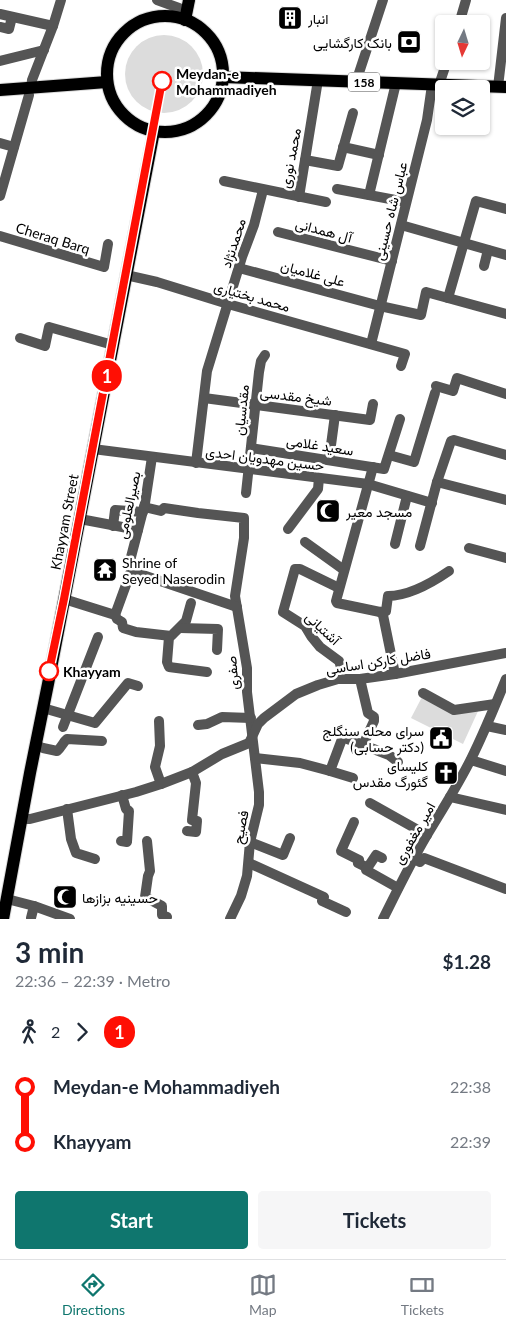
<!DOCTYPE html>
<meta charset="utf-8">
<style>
:root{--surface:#fff;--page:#f6f6f7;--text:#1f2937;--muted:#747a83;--line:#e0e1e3;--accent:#0f766e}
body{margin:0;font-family:Lato,Vazirmatn,sans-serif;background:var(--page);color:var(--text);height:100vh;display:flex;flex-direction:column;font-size:19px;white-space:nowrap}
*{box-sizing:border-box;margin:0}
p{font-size:16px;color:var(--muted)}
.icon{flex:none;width:28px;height:28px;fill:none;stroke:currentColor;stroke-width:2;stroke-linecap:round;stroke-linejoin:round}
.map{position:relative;height:919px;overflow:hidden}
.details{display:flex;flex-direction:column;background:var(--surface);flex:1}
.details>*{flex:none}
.badge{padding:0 10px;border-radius:16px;font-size:18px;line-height:32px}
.needle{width:32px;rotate:184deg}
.fabs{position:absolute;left:435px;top:15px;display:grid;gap:10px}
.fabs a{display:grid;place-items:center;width:55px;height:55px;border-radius:5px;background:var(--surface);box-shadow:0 1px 4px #0004;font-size:25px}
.map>.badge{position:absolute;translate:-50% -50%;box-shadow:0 0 0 2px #fff}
.legs{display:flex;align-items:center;gap:8px;height:55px;padding:0 15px;font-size:16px}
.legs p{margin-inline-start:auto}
.headline{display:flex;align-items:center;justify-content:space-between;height:85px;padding:0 15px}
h1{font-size:28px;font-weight:700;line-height:38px}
.cta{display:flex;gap:10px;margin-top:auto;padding:10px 15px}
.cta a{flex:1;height:58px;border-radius:5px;background:var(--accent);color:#fff;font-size:20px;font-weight:700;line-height:58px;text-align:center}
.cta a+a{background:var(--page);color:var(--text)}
ul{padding:0 15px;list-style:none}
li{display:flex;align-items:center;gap:18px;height:55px;font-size:19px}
li i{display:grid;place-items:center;width:8px;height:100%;margin:0 6px;background:currentColor}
li i::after{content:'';width:12px;height:12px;margin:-6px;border:4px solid;border-radius:50%;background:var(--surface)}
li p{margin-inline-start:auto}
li:first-child i{background:linear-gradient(#0000 50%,currentColor 0)}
li:last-child i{background:linear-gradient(currentColor 50%,#0000 0)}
.tabs{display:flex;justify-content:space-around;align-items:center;height:70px;border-top:1px solid var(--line);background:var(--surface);font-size:14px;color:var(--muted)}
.tabs a{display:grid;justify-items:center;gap:2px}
.tabs .active{color:var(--accent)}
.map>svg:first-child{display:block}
</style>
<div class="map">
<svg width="506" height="919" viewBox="0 0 506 919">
<rect width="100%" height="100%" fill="#fff"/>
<g fill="#dcdcdc">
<circle cx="164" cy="74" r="39"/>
<path d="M422,697L454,713L479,709L463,744L411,718Z"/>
</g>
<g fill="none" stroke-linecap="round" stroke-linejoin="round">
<defs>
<g id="major">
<circle cx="165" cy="74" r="58"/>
<path d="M185,20L189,0"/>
<path d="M223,77L506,87"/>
<path d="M0,90L107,82"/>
<path d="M3,919L30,773L48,684L154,131"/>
</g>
</defs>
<use href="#major" stroke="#dbdbdb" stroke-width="14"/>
<g stroke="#555" stroke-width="10">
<path d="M157,0L179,8"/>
<path d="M0,14L53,26"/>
<path d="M459,24L466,0"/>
<path d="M0,27L9,29L12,17"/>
<path d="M0,61L44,50"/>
<path d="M356,82L383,0"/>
<path d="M439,85L447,61"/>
<path d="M498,87L506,18"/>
<path d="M31,88L32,80L53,26L61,0"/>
<path d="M0,143L14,147"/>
<path d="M343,147L379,155"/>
<path d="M305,160L338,166L353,113"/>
<path d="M224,181L326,202"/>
<path d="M337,189L406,202"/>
<path d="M369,195L396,83"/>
<path d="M0,196L29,95"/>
<path d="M299,197L318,80"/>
<path d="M401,225L506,255"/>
<path d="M278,232L392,261"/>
<path d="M0,236L104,267L108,244"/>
<path d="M484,266L488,250"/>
<path d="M239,268L380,306L421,315L426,292L506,314"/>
<path d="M126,275L157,282L228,304L405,354L401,366"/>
<path d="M448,298L476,201L506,209"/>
<path d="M20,338L45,346L49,327L113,345"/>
<path d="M371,344L427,120L432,85"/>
<path d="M436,386L453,391L457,378L506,394"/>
<path d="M204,398L370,420L373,404"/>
<path d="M251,448L384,469L400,419"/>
<path d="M93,449L368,484L432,503"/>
<path d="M389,455L414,462L435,393"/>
<path d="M329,460L335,415"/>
<path d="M196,463L207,371L242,257L254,225L263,190"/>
<path d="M373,467L336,601L337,603L380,612L383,615L395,674"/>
<path d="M437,482L506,500"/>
<path d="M246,493L259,372L261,361L265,355"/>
<path d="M144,507L161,511L164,508L198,513L244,518V538L235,596L247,668V692L259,792V805L250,842L247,876L241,896L230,919"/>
<path d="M80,519L138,530"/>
<path d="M113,526L115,510L143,512"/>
<path d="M288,529L318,489L319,478"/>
<path d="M305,542L344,570"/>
<path d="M395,544L407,496"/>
<path d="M420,546L437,482L451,441L454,440L506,455"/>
<path d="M469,548L506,558"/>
<path d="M131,571L237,607"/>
<path d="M64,599L115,615L117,619L122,622L123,628L136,632L171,636L186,621L191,603"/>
<path d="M380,612L386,611L388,596C409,596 433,582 449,571"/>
<path d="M115,615L131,571V557L145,503L152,457"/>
<path d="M180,628L218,629L217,650"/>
<path d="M169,637L167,662L169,667L207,672"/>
<path d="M338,679L341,667L339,661L320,647L311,636L305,626L283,612L295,569H300L339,588"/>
<path d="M423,693L454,710L495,704"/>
<path d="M43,708L95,723L128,683L138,686"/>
<path d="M159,721L160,746L155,767L161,784"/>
<path d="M198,725L207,724L222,717L251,718"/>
<path d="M487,726L506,730"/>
<path d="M63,727L98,637"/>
<path d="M36,745L43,748L57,751C62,747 63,742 67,739L102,741"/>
<path d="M363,745L389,755L398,762"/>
<path d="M255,758L300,763L330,771L353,778"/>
<path d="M471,760L506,771"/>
<path d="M330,771L342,739L345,738L363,745L374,721V717L368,713L360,679"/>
<path d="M450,797L506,810"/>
<path d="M370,803L427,835"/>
<path d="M67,809L71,839L76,853L95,859"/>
<path d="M22,819H30L136,792L161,784L192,772L222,754L249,743L252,737L258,724L264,718L296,694L318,685L338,679H360L395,674L506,653"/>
<path d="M354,822L341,851L359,860L358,863L368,868"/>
<path d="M187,831L196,832L197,821L192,820L196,783L192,772"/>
<path d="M121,841L127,842L129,811L126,809L122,795"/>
<path d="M147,841L150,871L148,876L145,897L162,906V915L167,917L166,919"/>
<path d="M250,842L283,855L290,838"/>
<path d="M382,858L376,855L366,870L398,888"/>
<path d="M414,859L420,862L424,858L506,889"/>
<path d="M249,863L324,897L322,901L346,912"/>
<path d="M7,899L34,906L70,919"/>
<path d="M31,918L34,906"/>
<path d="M383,919C397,891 411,862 427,835C442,810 458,785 471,759C484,733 495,706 506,679"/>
</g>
<use href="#major" stroke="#000" stroke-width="12"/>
</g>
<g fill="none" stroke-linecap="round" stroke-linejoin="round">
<defs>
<path id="line-1" d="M49,671L64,599L162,81"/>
</defs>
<use href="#line-1" stroke="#fff" stroke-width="11"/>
<use href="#line-1" stroke="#ff0f04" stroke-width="8"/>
</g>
<defs>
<symbol id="building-square" viewBox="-11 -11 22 22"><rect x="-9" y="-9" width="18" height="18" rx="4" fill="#000" stroke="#fff"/><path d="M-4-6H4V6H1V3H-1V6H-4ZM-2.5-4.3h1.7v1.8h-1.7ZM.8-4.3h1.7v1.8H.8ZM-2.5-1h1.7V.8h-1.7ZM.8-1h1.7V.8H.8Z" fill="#fff"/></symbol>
<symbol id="bank-square" viewBox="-11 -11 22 22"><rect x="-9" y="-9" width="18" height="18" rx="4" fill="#000" stroke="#fff"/><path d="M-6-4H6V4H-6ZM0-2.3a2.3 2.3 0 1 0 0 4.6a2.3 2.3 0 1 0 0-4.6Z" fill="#fff"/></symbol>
<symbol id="mosque-square" viewBox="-11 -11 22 22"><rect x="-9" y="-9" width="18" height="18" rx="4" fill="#000" stroke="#fff"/><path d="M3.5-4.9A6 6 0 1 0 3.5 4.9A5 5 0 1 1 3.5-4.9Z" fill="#fff"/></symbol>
<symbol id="temple-square" viewBox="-11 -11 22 22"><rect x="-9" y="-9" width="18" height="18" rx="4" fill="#000" stroke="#fff"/><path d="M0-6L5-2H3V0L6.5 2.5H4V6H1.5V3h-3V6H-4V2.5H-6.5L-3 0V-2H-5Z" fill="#fff"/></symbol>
<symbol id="civic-square" viewBox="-11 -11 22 22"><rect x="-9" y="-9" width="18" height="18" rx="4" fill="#000" stroke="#fff"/><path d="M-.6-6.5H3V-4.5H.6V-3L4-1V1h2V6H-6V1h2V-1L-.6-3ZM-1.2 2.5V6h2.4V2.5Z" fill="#fff"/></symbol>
<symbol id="church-square" viewBox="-11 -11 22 22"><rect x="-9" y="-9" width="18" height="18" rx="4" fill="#000" stroke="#fff"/><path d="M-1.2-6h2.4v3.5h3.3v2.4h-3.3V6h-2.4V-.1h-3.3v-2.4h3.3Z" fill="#fff"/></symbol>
</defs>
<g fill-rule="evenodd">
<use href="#building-square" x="276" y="4" width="28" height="28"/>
<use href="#bank-square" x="395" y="28" width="28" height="28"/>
<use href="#mosque-square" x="314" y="497" width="28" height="28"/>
<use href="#temple-square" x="91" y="556" width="28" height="28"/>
<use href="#civic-square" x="427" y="724" width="28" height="28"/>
<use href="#church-square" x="432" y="759" width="28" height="28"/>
<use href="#mosque-square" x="51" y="883" width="28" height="28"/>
</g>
<g fill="#fff" stroke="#ff0f04" stroke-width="2.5">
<circle cx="162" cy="81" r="9"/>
<circle cx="49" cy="671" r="9"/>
</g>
<g text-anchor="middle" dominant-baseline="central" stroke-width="5" stroke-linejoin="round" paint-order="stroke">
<rect fill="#fff" stroke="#4c4c4c" stroke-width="1" x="348" y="72.5" width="32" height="19" rx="4"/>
<g font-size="12" font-weight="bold" fill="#000">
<text x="364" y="82">158</text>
</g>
<g font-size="14" fill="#000" stroke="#fff" text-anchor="start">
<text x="308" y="18">انبار</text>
<text x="392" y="42" text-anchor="end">بانک کارگشایی</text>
<text x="346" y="511">مسجد معیر</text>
<text x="122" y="562">Shrine of<tspan x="122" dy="16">Seyed Naserodin</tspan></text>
<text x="424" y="730" text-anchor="end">سرای محله سنگلج<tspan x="424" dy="16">(دکتر حسابی)</tspan></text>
<text x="428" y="765" text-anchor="end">کلیسای<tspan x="428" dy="16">گئورگ مقدس</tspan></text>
<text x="82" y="897">حسینیه بزازها</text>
</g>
<g font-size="14" font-weight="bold" fill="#000" stroke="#fff" text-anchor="start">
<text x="176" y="73">Meydan-e<tspan x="176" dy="16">Mohammadiyeh</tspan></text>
<text x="63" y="671">Khayyam</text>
</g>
<g font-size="14" fill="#000" stroke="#fff">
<text transform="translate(290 158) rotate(-79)">محمد نوری</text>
<text transform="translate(390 211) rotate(-76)">عباس شاه حسینی</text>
<text transform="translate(324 230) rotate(15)">آل همدانی</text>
<text transform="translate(53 238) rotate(17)">Cheraq Barq</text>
<text transform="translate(233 243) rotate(-72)">محمدنژاد</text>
<text transform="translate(313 273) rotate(15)">علی غلامیان</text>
<text transform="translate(252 296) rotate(16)">محمد بختیاری</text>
<text transform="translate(296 396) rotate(7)">شیخ مقدسی</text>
<text transform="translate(241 410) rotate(-84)">مقدسیان</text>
<text transform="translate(320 445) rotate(9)">سعید غلامی</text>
<text transform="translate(265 458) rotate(7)">حسین مهدویان احدی</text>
<text transform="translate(128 505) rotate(-78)">بصیرالعلومی</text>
<text transform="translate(64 522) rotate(-79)">Khayyam Street</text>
<text transform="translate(323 628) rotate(43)">آشتیانی</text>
<text transform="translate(378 661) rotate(-9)">فاضل کارکن اساسی</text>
<text transform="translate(232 673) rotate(-94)">صفری</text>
<text transform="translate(240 827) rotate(-79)">فصیح</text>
<text transform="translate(414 833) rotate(-60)">امیر مغفوری</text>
</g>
</g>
</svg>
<div class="fabs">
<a><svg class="needle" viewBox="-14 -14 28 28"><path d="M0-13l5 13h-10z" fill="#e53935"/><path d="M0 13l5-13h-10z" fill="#747a83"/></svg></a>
<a><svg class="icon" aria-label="layers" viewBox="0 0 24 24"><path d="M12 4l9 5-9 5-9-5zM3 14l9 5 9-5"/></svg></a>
</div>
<b class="badge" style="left:107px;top:376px;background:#ff0f04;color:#fff">1</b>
</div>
<section class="details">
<div class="headline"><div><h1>3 min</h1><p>22:36 – 22:39 · Metro</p></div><b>$1.28</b></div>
<div class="legs"><svg class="icon" aria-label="walk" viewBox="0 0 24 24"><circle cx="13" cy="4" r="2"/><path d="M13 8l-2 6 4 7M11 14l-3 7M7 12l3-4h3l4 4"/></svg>2<svg class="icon" aria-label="forward" viewBox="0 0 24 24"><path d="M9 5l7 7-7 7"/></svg><b class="badge" style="background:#ff0f04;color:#fff">1</b></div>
<ul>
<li><i style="color:#ff0f04"></i><b>Meydan-e Mohammadiyeh</b><p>22:38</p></li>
<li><i style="color:#ff0f04"></i><b>Khayyam</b><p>22:39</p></li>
</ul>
<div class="cta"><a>Start</a><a>Tickets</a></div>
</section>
<nav class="tabs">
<a class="active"><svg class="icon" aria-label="directions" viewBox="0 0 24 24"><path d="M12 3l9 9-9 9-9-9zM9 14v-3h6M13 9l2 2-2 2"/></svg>Directions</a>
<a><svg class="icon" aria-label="map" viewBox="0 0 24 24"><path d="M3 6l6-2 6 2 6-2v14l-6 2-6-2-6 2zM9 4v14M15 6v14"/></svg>Map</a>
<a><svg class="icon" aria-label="tickets" viewBox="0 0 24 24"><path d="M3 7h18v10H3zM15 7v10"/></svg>Tickets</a>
</nav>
